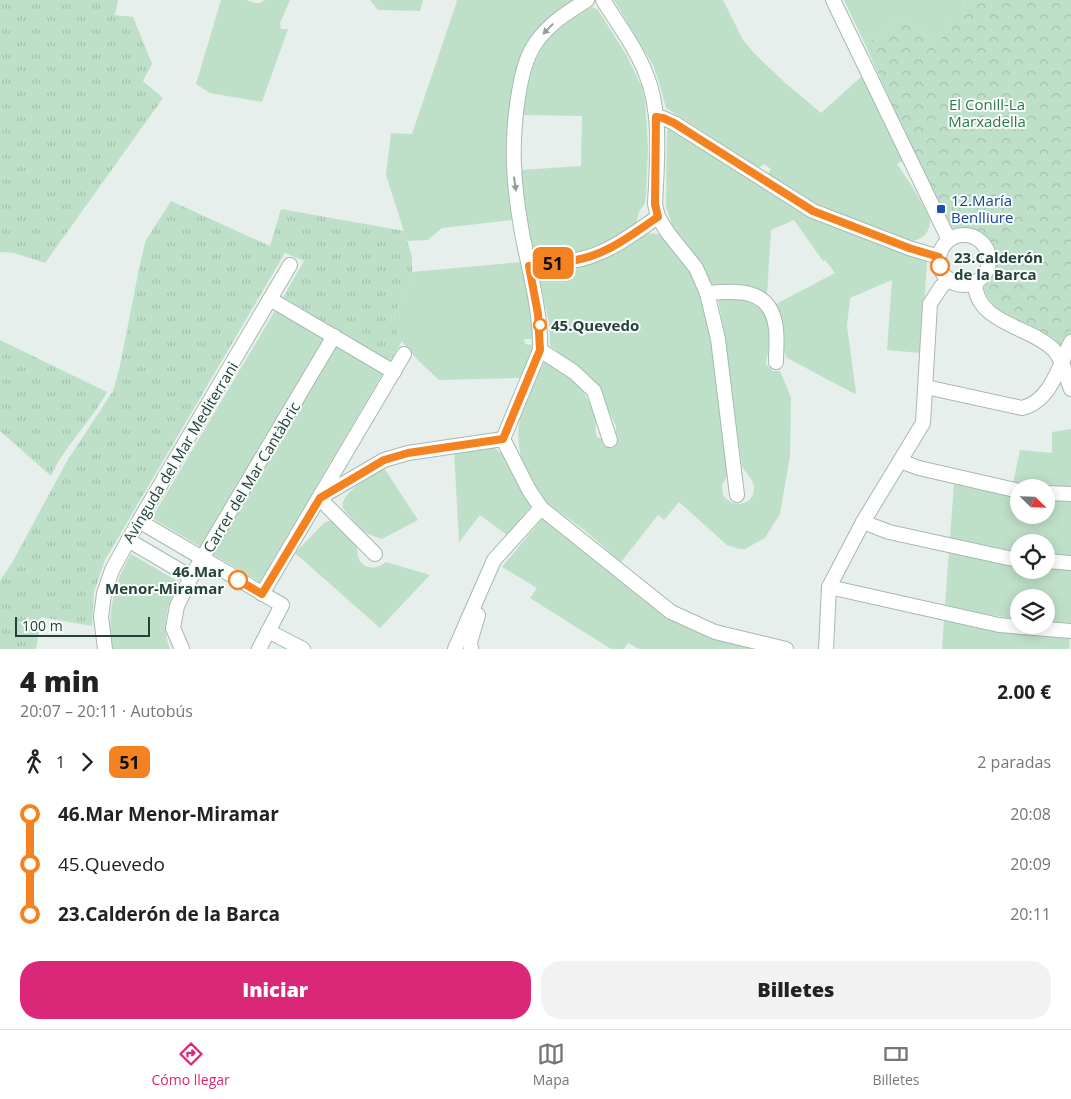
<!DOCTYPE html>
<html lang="es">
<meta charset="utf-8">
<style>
:root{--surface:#fff;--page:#f2f2f2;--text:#222;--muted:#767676;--line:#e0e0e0;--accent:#db2777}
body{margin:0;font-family:"Open Sans",sans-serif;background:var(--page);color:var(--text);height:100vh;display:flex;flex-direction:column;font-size:19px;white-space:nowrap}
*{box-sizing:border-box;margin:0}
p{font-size:16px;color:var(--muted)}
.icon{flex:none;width:28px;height:28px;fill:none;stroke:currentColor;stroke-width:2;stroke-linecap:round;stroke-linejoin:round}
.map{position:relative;height:649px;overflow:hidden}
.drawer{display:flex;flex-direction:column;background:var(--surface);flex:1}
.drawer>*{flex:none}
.badge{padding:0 10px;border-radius:8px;font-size:18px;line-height:32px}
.needle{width:32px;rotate:113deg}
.fabs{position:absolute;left:1010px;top:479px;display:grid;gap:10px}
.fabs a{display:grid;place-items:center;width:45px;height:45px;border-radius:50%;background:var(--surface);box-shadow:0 2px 12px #0003;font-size:25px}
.scale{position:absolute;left:15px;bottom:12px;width:135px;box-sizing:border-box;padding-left:5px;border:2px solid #24423a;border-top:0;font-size:14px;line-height:18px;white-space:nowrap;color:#24423a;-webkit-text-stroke:4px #f7fbf9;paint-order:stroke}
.map>.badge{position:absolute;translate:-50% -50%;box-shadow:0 0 0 2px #fff}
.legs{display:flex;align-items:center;gap:8px;height:55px;padding:0 20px;font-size:16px}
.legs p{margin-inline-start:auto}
.summary{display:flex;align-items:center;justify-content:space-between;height:85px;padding:0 20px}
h1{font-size:28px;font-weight:800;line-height:38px}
.action{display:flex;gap:10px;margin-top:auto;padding:10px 20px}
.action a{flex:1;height:58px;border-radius:20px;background:var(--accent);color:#fff;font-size:20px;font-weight:800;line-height:58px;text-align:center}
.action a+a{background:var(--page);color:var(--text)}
ul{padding:0 20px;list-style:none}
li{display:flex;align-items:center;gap:18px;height:50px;font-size:19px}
li i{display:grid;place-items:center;width:8px;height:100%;margin:0 6px;background:currentColor}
li i::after{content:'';width:12px;height:12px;margin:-6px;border:4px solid;border-radius:50%;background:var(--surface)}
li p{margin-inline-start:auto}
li:first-child i{background:linear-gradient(#0000 50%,currentColor 0)}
li:last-child i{background:linear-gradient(currentColor 50%,#0000 0)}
.tabs{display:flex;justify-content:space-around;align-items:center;height:70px;border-top:1px solid var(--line);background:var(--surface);font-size:14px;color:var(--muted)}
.tabs a{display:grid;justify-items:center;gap:2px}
.tabs .active{color:var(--accent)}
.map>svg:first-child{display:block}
</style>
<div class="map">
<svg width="1071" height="649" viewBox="0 0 1071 649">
<defs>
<pattern id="grass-tufts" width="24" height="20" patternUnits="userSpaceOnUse" patternTransform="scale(1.25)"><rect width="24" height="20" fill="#bfe0c8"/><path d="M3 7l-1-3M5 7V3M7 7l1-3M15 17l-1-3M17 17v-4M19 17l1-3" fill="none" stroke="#a4c1ad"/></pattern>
<pattern id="forest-crowns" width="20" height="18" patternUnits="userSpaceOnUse" patternTransform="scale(1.25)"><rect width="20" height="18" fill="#bfe0c8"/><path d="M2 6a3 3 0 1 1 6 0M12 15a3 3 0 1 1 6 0" fill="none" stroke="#a4c1ad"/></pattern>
</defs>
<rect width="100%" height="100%" fill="#e6efeb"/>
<g fill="url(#grass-tufts)">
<path d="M0,0H118L115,15L133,17L152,64L143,81L163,98L45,263L14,253L0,252Z"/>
<path d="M171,201L270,246L281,209L404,231L412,257V277L394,315L397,332L402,341L390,361L283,297L304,261L285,253L105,560L94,592L92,626L41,617L36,649H0V581L13,561L67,461L113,391L119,370L141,259L146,240Z"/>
<path d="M0,340L107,392C91,422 65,445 51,476L0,431Z"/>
</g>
<path fill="url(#forest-crowns)" d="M985,0H1071V363C1067,356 1063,346 1057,341C1036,324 1004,322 989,299C987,297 984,292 984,289C984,281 991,275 993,268C999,250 988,235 971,230C964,229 958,231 952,230L911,148L865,44L902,19L938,44L959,6L982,3Z"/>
<g fill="#bfe0c8">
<path d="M221,0H247L254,3H260L265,0H290L280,23L281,29H288L262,102L210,93L196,84Z"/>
<path d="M370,0H423L420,11L378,10Z"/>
<path d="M456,0H575L537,30L508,132L507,174L513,220L442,228L428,240L407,241L386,175L391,133L412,134L457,1Z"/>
<path d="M614,0H723L743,40L754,53L782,80L821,113L862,76L903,161L897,164L912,186L930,218C931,231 924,239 911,241L820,206L768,174L771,169L764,164L759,168L666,108L659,82L653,65Z"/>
<path d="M844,0H985L982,3L960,6L938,44L902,19L865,44Z"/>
<path d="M592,7L598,10L627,56L642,87L645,100L648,147L646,195L645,203L639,212L636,223C609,242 589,252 555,255C549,256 542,258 536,256L532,251L520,170L581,166L582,116L523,115C531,72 532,45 572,19C579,15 585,10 592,7Z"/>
<path d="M669,128L674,129L813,217L927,262L921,353L887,350L892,280L850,298L847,326L856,393L855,394L787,358C779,341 785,322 776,304L835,273L825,260L823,261L794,220L771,230L767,295C749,285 734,284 714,286L712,284L697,258L672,225L666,207L667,131Z"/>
<path d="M645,233L659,234L663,236L690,270L699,289L705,306L713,347L729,473L722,485L723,495C732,509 755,506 754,487C753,478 745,473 742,466L723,325L718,301C725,296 732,298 740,299C767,302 770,322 769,345C769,352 766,358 766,364L773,371H780L791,397L790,456L780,514L765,538L745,549H739L727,545L679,502L664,520L658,515L621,562C610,553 600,543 589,534C577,524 564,516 552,507C526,485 512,446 521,413C526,396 535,380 543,364L547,361C569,371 589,394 595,417C597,424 594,430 597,437L605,441L614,437L616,431V426L597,386L589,376L550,346L549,323L538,274L542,271Z"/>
<path d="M521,262L531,299L536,339H524L525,344L534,345L533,351L521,378L439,380C424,365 388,336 395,313C399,301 406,289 412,277V272Z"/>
<path d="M276,309L324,338L201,547L152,518Z"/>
<path d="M336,345L383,373L260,582L212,554Z"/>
<path d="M1071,429V488L1013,483L1020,450L1052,453V432Z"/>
<path d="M493,447L505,456L512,474L531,506L507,535L480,515L459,542L454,451Z"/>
<path d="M384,468L418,520L382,539C364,533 365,533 353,520C350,516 345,512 343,508C339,493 373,474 384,468Z"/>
<path d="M954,483L1019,498V515H1046V500L1071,502V556L1046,554V542H1019V552L950,538Z"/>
<path d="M544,519L642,599L659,610L778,649H639L628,643L624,649H611L530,598L537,588L502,567L541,520Z"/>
<path d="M328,521H334C341,528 352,536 356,544C358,548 357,552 358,556C362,570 377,570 386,562L430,575L380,628L295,553L324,523Z"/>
<path d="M949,551L1019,565V570H1046V567L1071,569V623L1046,621V598H1019V619L984,614L945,605Z"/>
<path d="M131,554L179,582C167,604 161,625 170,649H113C106,615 114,583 131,554Z"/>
<path d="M944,619L1070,637L1069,649H942Z"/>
</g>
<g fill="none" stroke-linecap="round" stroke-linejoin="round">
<defs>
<g id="minor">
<path d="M603,0C618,24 636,48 646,74C662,112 657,163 655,204L658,217L668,233L696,268L707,293L718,339L737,495"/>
<path d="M833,0L949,240"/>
<path d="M656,117L663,118L674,123L813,211L909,248L939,257"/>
<circle cx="964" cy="260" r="25"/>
<path d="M529,266C550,263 573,263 594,255C617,247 638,230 658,217"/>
<path d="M975,282C975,324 1031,326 1054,350C1064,361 1065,375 1071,389"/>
<path d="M707,293C735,291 768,287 775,323C778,335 776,350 776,362"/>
<path d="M270,299L394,372"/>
<path d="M540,350L574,372L594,391L610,440"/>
<path d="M926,387L1022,408C1051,401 1059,366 1071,342"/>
<path d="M503,439L529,490L541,508L671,612L715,632L786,649"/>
<path d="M900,461L919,468L1019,491"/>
<path d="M1046,493L1071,494"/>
<path d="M139,521L282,605L259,649"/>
<path d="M863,522L889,532L1008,558L1019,559"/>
<path d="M128,540L191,577"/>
<path d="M375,554L319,498L384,460L408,453L503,439L540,350C541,308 528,268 521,227C513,181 511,144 518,98C521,79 525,57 537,41C550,23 568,12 587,0"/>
<path d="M1046,561L1071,563"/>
<path d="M829,587L999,625L1071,631"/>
<path d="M262,594L404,354"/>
<path d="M268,631L303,649"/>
<path d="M105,649L101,617L104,594L112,570L139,521L290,265"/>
<path d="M182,649L173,628L177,606L191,577L334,336"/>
<path d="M455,649L494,560L541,508"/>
<path d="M471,649L470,642L478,615"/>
<path d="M826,649L829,587L863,522L923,423L930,304L941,287L949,279"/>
</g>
</defs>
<use href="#minor" stroke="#a8b8b2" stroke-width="16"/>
<use href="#minor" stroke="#fff" stroke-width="14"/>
</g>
<defs><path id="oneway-solid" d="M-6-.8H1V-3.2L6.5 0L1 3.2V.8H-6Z" transform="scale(1.25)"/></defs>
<g fill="#92a09c">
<use href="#oneway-solid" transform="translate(548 29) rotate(134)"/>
<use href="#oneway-solid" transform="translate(515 184) rotate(82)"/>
</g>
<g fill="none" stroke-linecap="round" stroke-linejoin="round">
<defs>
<path id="line-1" d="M238,580L262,594L320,498L384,460L408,453L503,439L540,350L538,314L529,266C550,263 573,263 594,255C617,247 638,230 658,217L655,204L656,117L663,118L674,123L813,211L909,248L939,257L940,266"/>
</defs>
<use href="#line-1" stroke="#fff" stroke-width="11"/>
<use href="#line-1" stroke="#f58220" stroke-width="8"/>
</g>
<rect fill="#1a4fb4" stroke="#f7fbf9" stroke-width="2" x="936" y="204" width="10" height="10" rx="2.5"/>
<g fill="#fff" stroke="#f58220" stroke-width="2.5">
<circle cx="940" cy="266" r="9"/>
<circle cx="540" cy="325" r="6"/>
<circle cx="238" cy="580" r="9"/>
</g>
<g text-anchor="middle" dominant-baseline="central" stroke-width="4" stroke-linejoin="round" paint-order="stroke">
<g font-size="15" fill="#2d7a4b" stroke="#f7fbf9">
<text x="987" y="104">El Conill-La<tspan x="987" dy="17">Marxadella</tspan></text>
</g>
<g font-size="15" fill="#164399" stroke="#f7fbf9" text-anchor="start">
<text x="951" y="200">12.María<tspan x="951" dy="17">Benlliure</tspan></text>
</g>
<g font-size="15" font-weight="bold" fill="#24423a" stroke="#f7fbf9" text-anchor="start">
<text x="954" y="257">23.Calderón<tspan x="954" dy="17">de la Barca</tspan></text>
<text x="551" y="325">45.Quevedo</text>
<text x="224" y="571" text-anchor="end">46.Mar<tspan x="224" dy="17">Menor-Miramar</tspan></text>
</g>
<g font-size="15" fill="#24423a" stroke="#f7fbf9">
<text transform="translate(180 452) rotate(-59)">Avinguda del Mar Mediterrani</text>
<text transform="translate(251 477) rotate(-59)">Carrer del Mar Cantàbric</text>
</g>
</g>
</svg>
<div class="fabs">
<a><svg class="needle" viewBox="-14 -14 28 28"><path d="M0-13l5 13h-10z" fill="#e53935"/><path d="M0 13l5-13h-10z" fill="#767676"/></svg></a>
<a><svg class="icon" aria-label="locate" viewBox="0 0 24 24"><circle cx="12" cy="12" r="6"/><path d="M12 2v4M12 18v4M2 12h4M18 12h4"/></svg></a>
<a><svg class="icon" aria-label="layers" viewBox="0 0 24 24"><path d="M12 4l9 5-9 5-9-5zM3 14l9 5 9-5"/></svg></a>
</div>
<div class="scale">100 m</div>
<b class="badge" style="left:553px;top:263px;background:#f58220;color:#111">51</b>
</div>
<section class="drawer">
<div class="summary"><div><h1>4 min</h1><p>20:07 – 20:11 · Autobús</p></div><b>2.00 €</b></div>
<div class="legs"><svg class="icon" aria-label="walk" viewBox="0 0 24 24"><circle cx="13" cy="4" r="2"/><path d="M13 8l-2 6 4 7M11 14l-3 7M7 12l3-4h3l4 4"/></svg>1<svg class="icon" aria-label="forward" viewBox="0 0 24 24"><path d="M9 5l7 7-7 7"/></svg><b class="badge" style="background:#f58220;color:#111">51</b><p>2 paradas</p></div>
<ul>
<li><i style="color:#f58220"></i><b>46.Mar Menor-Miramar</b><p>20:08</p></li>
<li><i style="color:#f58220"></i><span>45.Quevedo</span><p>20:09</p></li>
<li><i style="color:#f58220"></i><b>23.Calderón de la Barca</b><p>20:11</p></li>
</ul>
<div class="action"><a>Iniciar</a><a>Billetes</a></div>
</section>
<nav class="tabs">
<a class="active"><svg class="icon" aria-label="directions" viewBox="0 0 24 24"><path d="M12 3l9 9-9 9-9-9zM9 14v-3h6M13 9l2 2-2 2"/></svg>Cómo llegar</a>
<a><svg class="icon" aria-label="map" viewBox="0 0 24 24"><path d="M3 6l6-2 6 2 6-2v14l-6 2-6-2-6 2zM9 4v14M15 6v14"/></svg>Mapa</a>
<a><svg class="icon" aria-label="tickets" viewBox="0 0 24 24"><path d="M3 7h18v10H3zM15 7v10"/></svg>Billetes</a>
</nav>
